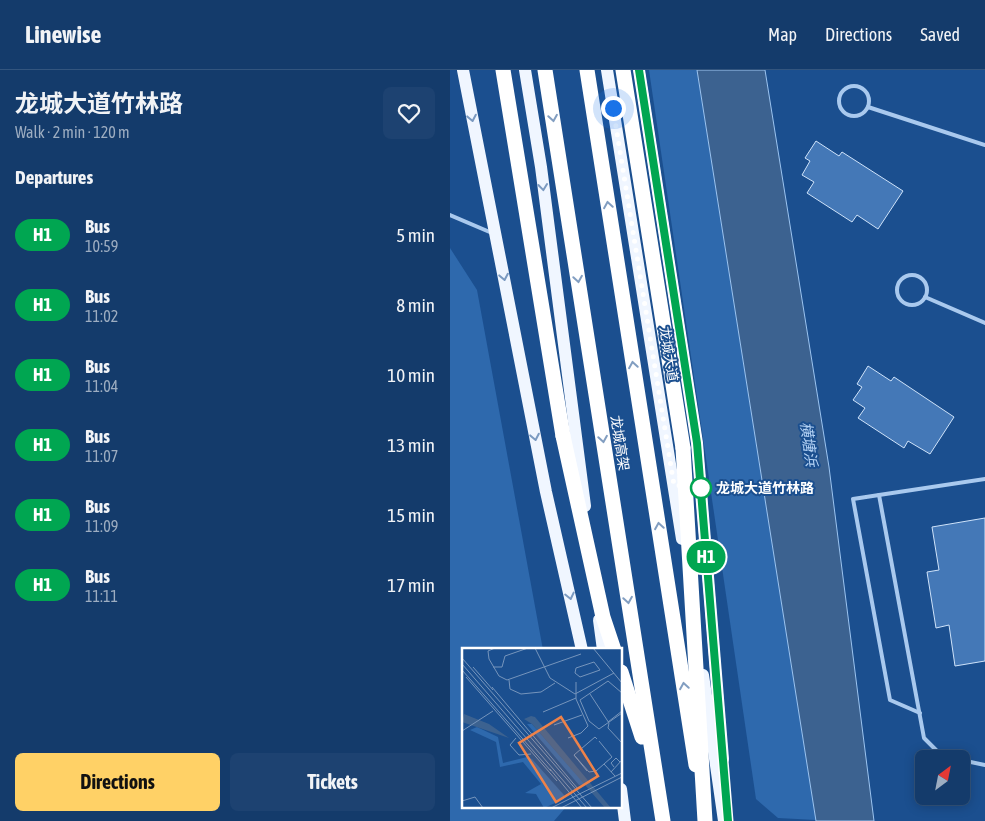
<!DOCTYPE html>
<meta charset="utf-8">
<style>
:root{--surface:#143b6b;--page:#1d4271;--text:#f1f3f6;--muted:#9dadc1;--line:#33557e;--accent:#ffd166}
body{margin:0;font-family:"Asap Condensed","Noto Sans SC",sans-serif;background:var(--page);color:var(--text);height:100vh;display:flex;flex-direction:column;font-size:19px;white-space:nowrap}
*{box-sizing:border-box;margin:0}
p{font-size:16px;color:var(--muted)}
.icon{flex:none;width:28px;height:28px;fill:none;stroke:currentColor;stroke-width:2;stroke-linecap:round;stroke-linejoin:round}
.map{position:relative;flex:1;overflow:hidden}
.details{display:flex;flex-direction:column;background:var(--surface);width:450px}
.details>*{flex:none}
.badge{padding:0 10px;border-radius:16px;font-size:18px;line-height:32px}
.needle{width:32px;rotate:32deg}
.fabs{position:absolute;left:465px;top:680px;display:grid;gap:10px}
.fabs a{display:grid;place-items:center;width:55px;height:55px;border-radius:8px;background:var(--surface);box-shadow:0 2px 12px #0003,0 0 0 1px var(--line);font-size:25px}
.you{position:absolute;width:25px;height:25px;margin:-12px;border:4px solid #fff;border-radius:50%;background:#1a73e8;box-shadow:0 0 0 8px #1a73e833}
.map>.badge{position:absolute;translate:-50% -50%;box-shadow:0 0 0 2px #fff}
h2{padding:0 15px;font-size:19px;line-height:45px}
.round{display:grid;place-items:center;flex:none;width:52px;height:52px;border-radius:8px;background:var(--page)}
.summary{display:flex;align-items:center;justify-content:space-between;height:85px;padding:0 15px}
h1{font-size:24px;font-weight:700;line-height:38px}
.primary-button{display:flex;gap:10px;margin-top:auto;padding:10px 15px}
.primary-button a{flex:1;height:58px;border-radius:8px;background:var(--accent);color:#111;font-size:20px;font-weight:700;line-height:58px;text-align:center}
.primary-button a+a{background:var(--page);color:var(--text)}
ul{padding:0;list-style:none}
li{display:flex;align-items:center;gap:15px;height:70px;padding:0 15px}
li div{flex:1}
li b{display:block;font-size:19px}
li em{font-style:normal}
li .badge{min-width:55px;font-weight:700;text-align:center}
header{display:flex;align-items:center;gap:30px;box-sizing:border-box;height:70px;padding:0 25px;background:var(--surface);border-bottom:1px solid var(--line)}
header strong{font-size:24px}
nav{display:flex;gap:28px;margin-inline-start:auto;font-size:18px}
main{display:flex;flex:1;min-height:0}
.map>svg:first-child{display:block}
</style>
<header>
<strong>Linewise</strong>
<nav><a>Map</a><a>Directions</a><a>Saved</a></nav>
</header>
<main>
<section class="details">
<div class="summary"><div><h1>龙城大道竹林路</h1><p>Walk · 2 min · 120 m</p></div><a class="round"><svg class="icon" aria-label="heart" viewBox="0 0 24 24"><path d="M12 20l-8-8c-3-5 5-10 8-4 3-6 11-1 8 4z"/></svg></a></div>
<h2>Departures</h2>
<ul>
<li><span class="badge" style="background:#00a651;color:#fff">H1</span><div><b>Bus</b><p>10:59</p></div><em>5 min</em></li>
<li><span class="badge" style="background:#00a651;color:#fff">H1</span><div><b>Bus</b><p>11:02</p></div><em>8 min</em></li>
<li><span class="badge" style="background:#00a651;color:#fff">H1</span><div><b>Bus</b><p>11:04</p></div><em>10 min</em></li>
<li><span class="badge" style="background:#00a651;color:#fff">H1</span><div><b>Bus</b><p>11:07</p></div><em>13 min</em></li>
<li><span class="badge" style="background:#00a651;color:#fff">H1</span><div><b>Bus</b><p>11:09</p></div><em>15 min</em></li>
<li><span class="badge" style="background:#00a651;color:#fff">H1</span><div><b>Bus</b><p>11:11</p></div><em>17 min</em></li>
</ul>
<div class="primary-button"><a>Directions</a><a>Tickets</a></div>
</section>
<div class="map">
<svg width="535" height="751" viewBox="0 0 535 751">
<rect width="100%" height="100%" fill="#1b4f8f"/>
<g fill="#2e69ad">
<path d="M199,0H247L366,750L328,748L306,729Z"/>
<path d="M0,178L27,220L93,580H14V737H116L104,751H0Z"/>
</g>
<path fill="#3c6290" stroke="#9cc4f0" d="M247,0H315L379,397L424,751H366Z"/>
<g fill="#4478b7" stroke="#cfe3fa">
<path d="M366,71L389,86L392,82L453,121L428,159L407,145L402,152L357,123L364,112L352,105L360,91L355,88Z"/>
<path d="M418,296L441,311L444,307L504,347L480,384L458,371L454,378L408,348L415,338L403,330L412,317L407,314Z"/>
<path d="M535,448V591L505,596L499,555L486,558L477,502L489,500L482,457Z"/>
</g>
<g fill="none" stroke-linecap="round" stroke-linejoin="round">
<g stroke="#a9c9ee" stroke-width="4">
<circle cx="404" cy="31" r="15"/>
<path d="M418,37L535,75"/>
<path d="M0,145L42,163"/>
<circle cx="462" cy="220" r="15"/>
<path d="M475,227L535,253"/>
<path d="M429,425L403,429L440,630L470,643"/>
<path d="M507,689L492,686L474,668L429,425L535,409"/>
<path d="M511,690L535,695"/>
</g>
<g stroke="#f0f6ff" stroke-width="12">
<path d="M13,0L96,422L132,580"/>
<path d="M75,0L91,97L135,436"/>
<path d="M157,0L232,469"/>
<path d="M189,0L247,373L273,689"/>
<path d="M149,550L153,580"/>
<path d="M253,605L274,751"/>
<path d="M171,719L175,751"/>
</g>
<g stroke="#fff" stroke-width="15">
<path d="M53,0L113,366"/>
<path d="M95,0L213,751"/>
<path d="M137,0L246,695"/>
<path d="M173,0L233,378"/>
<path d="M171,602L192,667"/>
</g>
<g stroke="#fff" stroke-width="15">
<path d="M113,366L153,547L164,580"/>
<path d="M233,378L255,751"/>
</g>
</g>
<defs><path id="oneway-chevron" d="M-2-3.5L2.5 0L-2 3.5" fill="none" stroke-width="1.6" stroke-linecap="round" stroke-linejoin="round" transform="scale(1.25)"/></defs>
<g stroke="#7b9ac1">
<use href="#oneway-chevron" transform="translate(22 48) rotate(79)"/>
<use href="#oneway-chevron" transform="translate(93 117) rotate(83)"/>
<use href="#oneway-chevron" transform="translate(54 207) rotate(79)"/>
<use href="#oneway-chevron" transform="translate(85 367) rotate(79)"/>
<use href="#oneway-chevron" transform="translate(120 526) rotate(77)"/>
</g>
<g stroke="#829ec1">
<use href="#oneway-chevron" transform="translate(103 48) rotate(81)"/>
<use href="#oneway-chevron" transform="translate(158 135) rotate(-99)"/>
<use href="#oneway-chevron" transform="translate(128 209) rotate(81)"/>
<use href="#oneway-chevron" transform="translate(183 295) rotate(-99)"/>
<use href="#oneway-chevron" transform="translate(153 369) rotate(81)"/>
<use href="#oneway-chevron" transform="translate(209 456) rotate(-99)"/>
<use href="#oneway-chevron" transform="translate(178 530) rotate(81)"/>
<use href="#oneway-chevron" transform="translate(234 616) rotate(-99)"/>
</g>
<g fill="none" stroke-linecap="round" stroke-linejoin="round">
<defs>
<path id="line" d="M189,0L247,373L278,751"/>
</defs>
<use href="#line" stroke="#fff" stroke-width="11"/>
<use href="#line" stroke="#00a651" stroke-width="8"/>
<path stroke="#fff" stroke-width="5" stroke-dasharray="0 9" d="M163,38L224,415L251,418"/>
</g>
<circle fill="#fff" stroke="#00a651" stroke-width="2.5" cx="251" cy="418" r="10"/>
<g text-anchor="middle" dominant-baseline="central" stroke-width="4" stroke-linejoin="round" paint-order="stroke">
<g font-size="14" fill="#fff" stroke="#1b4f8f">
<text transform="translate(219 284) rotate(81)">龙城大道</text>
<text transform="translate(170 373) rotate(81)">龙城高架</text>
</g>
<g font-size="14" font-weight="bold" fill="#fff" stroke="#1b4f8f" text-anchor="start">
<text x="266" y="418">龙城大道竹林路</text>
</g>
<g font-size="15" font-style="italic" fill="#b5d3f5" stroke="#1b4f8f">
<text transform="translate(359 374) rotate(82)">横塘浜</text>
</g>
</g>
<g transform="translate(12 578)">
<rect width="160" height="160" fill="#1b4f8f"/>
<path d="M65,76H70L123,136L117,137ZM15,79L36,89L41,115L65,109L70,111L102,147V151L82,160L74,146L63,145L79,136L61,114L38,119L34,94L8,82Z" fill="#2e69ad"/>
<path d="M2,66L27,76L47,90L0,74ZM69,68L73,69L149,160H143L70,76L62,71Z" fill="#3c6290"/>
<path fill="none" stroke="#7695bc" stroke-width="1" d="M33,0L26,3L27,11L37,28L45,32L119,6M73,0L88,30L113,46L152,25M131,0L160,35M0,10L130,160M132,14L138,22L118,29L113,25L114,20ZM0,16L125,160M11,19L31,42M31,19H40L43,8L66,0M0,22L89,123M4,29L95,133M47,32L48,41L59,46L79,44L93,35M30,39L116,141M160,45L146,33L118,52L127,73L137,81L160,65M128,46L147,75L146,80L160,95M81,64L114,50M146,74L160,63M92,77L120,67M0,83L31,63M54,90L48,97L57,107L69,106M106,90L119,85L126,78L114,51V34M135,91L133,89L112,107L127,124L134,123L150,109L137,93M112,107L125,123M142,116L153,128M152,119L149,115L154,110L158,114M88,121L120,160M149,124L160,112M0,153L13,149L21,160M89,160L160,125M99,160L160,129"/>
<path fill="#ee8249" fill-opacity="0.15" stroke="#ee8249" stroke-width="2.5" d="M99,69L136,128L94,154L57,95Z"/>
<rect width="160" height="160" fill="none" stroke="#fff" stroke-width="2.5"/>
</g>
</svg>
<div class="fabs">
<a><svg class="needle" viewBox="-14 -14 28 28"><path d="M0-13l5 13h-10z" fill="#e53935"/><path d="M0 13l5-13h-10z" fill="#9dadc1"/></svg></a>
</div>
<div class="you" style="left:163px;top:38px"></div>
<b class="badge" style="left:256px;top:487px;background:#00a651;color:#fff">H1</b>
</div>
</main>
